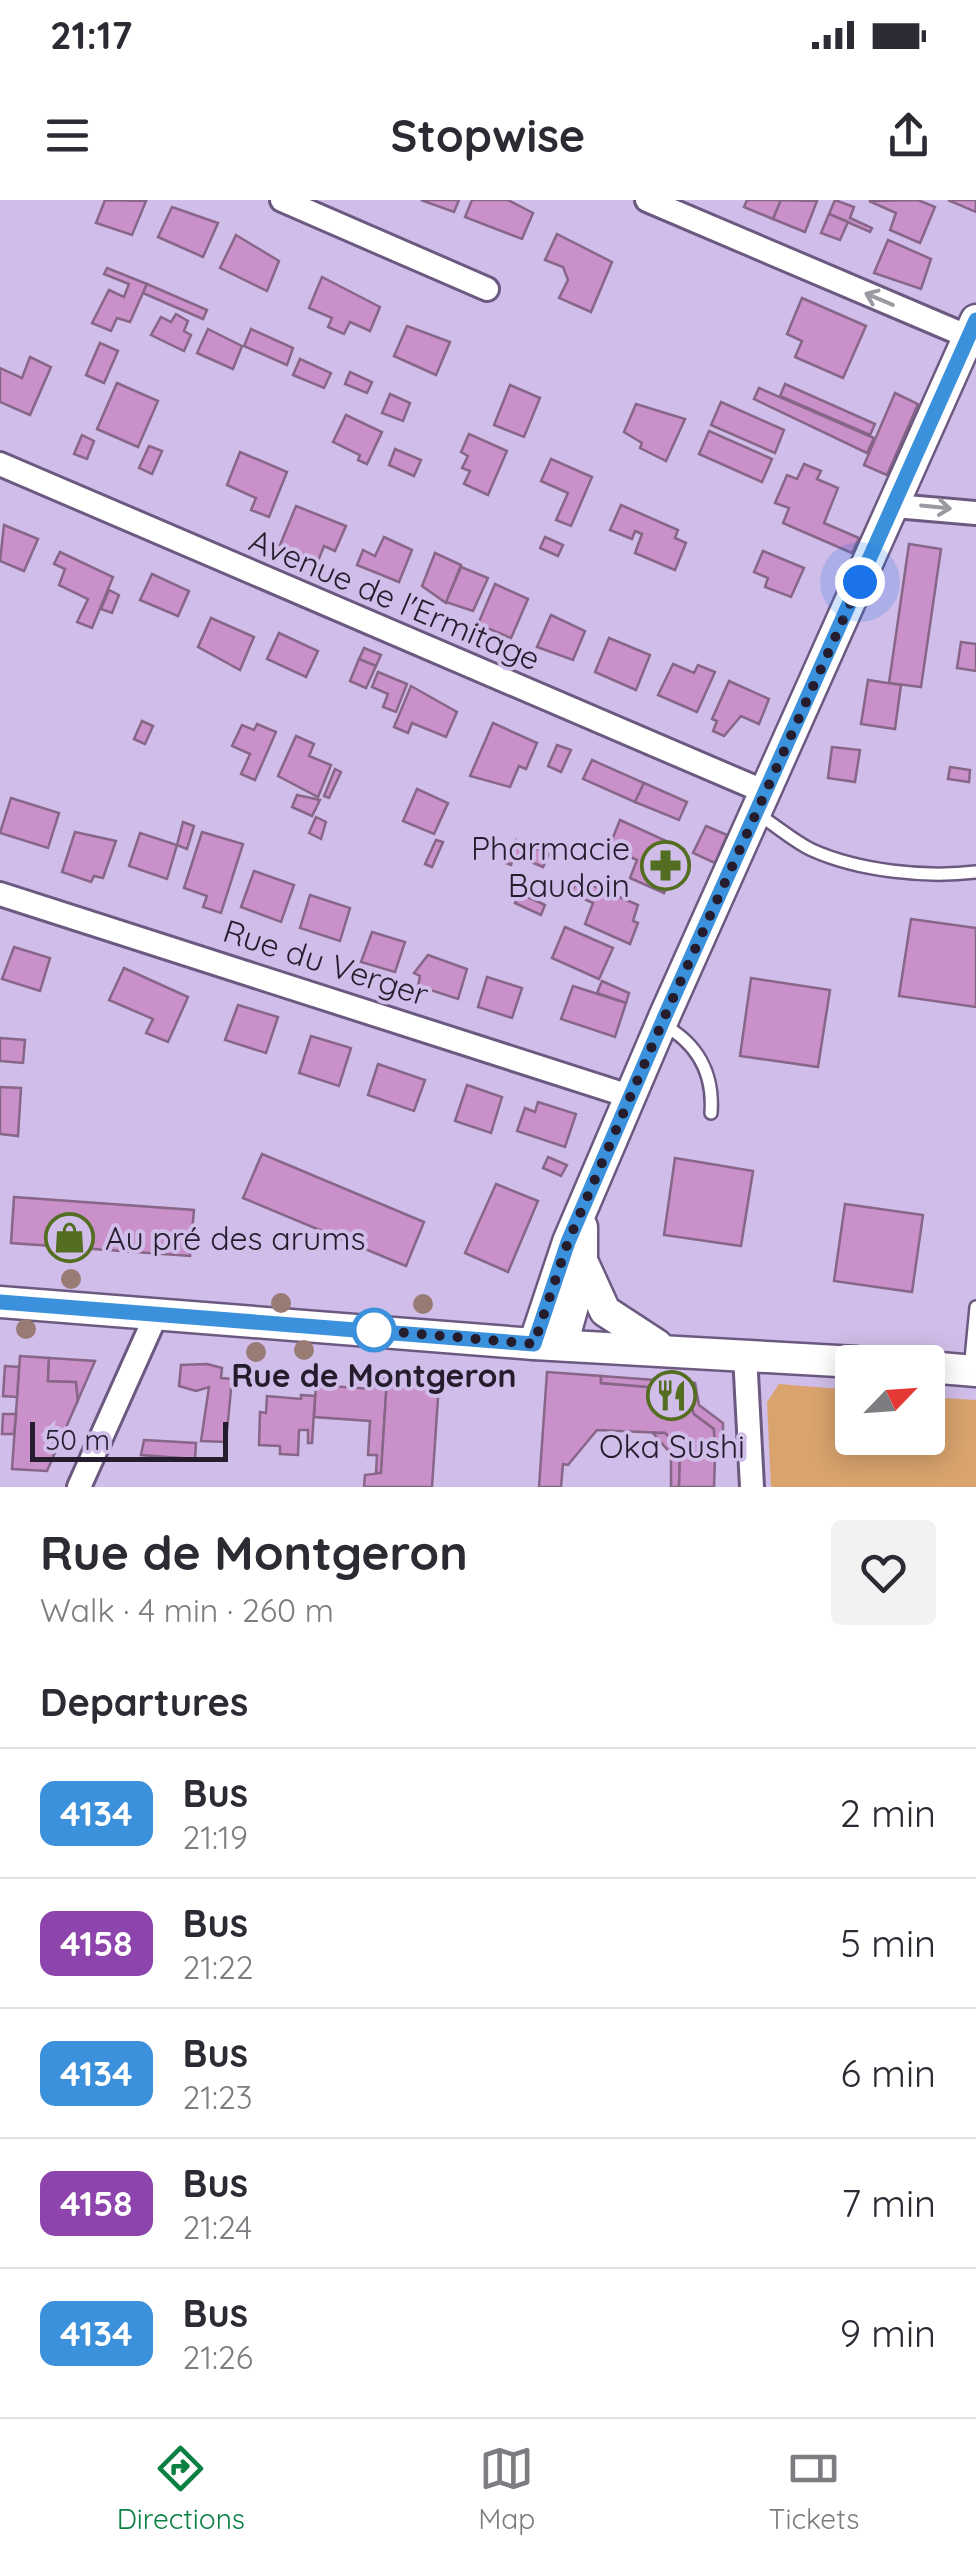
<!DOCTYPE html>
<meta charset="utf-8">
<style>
:root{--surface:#fff;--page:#f2f2f3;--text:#2b2b33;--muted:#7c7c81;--line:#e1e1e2;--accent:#0b8043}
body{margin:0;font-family:Quicksand,sans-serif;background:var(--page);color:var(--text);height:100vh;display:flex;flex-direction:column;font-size:38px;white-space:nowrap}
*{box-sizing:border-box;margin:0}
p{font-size:32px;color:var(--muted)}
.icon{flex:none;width:55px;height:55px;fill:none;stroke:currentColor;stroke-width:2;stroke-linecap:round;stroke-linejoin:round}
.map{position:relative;height:1287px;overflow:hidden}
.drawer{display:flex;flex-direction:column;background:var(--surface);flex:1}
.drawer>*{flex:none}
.badge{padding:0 20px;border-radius:15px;font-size:35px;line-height:65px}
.needle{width:65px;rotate:65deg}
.fabs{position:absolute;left:835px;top:1145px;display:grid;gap:20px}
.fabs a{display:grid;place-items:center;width:110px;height:110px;border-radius:10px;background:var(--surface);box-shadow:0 5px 25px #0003;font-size:50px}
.scale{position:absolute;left:30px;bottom:25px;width:198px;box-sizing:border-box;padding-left:10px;border:5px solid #251d2e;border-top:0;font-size:28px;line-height:35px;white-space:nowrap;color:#251d2e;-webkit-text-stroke:8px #d1bde9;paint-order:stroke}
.you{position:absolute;width:50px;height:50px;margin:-25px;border:8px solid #fff;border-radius:50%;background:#1a73e8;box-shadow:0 0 0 15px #1a73e833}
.map>.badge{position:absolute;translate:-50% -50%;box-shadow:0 0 0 5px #fff}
h2{padding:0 40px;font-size:38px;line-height:90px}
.round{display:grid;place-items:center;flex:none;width:105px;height:105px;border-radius:10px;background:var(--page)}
.overview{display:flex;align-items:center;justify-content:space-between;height:170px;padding:0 40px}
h1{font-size:48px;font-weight:700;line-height:75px}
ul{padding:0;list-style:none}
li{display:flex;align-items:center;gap:30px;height:130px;padding:0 40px;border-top:2px solid var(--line)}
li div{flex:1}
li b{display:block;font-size:38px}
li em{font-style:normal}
li .badge{min-width:110px;font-weight:700;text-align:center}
.status{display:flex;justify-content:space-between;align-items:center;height:70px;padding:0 50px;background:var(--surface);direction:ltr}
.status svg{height:28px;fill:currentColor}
header{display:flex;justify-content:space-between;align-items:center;height:130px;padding:0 40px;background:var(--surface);font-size:45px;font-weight:700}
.menu{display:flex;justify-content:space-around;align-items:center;height:140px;border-top:2px solid var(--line);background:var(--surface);font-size:28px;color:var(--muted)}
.menu a{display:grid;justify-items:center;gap:5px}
.menu .selected{color:var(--accent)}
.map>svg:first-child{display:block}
</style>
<div class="status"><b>21:17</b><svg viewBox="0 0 49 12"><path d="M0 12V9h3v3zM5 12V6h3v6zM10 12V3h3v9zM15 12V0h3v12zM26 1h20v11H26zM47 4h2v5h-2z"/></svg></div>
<header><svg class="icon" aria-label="menu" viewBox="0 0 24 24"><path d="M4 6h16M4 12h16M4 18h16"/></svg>Stopwise<svg class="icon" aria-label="share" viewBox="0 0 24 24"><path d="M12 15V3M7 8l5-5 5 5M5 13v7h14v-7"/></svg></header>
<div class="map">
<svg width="976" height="1287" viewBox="0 0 976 1287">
<rect width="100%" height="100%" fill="#d1bde9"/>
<path fill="#d8a36d" d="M779,1184L852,1190V1238H928V1197L976,1200V1287H771L767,1202Z"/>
<g fill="#ca90ca" stroke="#876687" stroke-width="2.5">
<path d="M105,0L146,1L132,35L96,23Z"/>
<path d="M421,0H459L454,12Z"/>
<path d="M472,0H508L533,13L522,39L465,17Z"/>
<path d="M747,0H781L773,19L744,7Z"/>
<path d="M781,0L817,1L805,32L773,19Z"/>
<path d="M835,0L854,7L850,18L872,28L870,32L829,14Z"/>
<path d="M918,0L935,7L920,43L890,30L896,13L869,1Z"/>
<path d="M948,0H976V12Z"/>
<path d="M172,7L218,23L203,57L158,37Z"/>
<path d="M829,14L848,22L840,40L821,33Z"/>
<path d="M557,34L612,62L591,112L559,98L568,80L563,67L545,60Z"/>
<path d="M236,35L279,61L267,91L220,68Z"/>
<path d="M888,40L931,59L921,89L874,73Z"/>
<path d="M107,68L147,84L130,122L117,118L111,131L92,123L109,90L124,97L129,84L104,74Z"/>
<path d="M322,77L380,107L370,131L350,122L344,134L328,127L332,118L309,108Z"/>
<path d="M147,84L207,110L203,119L143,93Z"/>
<path d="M802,98L866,126L843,178L795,157L802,141L787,134Z"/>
<path d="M176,114L188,121L184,131L191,135L184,151L151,135L161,117L171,122Z"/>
<path d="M407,126L450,142L436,175L394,156Z"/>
<path d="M208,129L242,146L233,169L197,153Z"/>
<path d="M251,129L293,148L287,165L244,146Z"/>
<path d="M100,143L118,151L104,183L86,175Z"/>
<path d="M30,157L51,167L30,215L0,202V168L22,178Z"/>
<path d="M300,159L331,173L324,188L293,175Z"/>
<path d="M350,172L372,182L367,193L345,184Z"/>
<path d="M117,183L158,201L138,247L97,229Z"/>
<path d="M785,184L875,224L870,235L780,196Z"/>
<path d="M510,185L540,198L524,237L494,225Z"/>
<path d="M759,188L874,238L867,253L754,199Z"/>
<path d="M895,193L918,204L887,275L864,265Z"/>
<path d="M390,194L410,203L403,221L382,213Z"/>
<path d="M721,202L784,230L775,253L711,225Z"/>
<path d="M636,204L685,219L666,261L640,248L642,243L624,232Z"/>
<path d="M346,215L382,232L367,264L358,260L360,255L333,242Z"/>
<path d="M709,231L772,259L762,282L699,254Z"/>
<path d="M469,234L507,251L488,295L464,284L470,271L462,268L468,256L461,252Z"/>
<path d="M82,235L94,241L87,259L74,254Z"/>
<path d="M149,246L162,251L152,274L139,268Z"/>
<path d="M395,249L421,260L414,276L389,265Z"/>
<path d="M240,252L287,272L269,317L251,310L256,298L227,285Z"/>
<path d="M551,259L592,277L571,326L556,320L568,293L541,281Z"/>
<path d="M804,264L821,271L817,279L838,288L824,323L859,338L852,353L783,323L789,308L775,303L787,275L797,279Z"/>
<path d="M621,305L678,330L675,338L686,343L675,370L635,353L642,334L635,331L632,339L610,330Z"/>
<path d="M296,306L346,326L335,351L324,346L318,361L280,345Z"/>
<path d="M4,325L38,339L24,371L0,361Z"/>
<path d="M384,337L412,350L399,382L357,365L363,350L375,356Z"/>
<path d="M545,337L563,345L558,356L540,348Z"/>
<path d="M909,344L941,349L921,487L889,483Z"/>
<path d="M763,351L804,368L791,397L765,387L768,378L754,372Z"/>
<path d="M60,352L113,377L92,428L77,422L88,399L59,385L65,369L54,364Z"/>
<path d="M435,353L461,365L446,403L422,386Z"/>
<path d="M461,367L488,378L473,411L446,402Z"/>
<path d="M152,374L189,391L178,416L140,400Z"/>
<path d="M495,384L528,399L511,438L478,424Z"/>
<path d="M109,390L119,395L112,413L101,409Z"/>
<path d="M551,415L585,431L573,460L537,447Z"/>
<path d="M211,418L254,437L240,470L198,447Z"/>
<path d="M279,433L318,451L306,477L267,459Z"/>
<path d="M609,438L650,455L636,490L595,472Z"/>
<path d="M961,442L976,444V471L957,468Z"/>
<path d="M364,448L381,455L376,466L359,459Z"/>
<path d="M359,459L376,466L366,488L350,481Z"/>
<path d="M673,464L694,473L698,465L715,472L697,512L658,495Z"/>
<path d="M378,472L407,484L396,512L383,507L388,494L372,487Z"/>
<path d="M868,480L901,485L895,529L861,524Z"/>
<path d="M729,481L769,499L759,524L741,516L724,536L713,531L717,521L712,519Z"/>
<path d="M411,486L457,512L446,537L412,523L408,533L394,527Z"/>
<path d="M142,521L153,526L145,544L134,539Z"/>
<path d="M493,523L537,543L526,569L519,566L510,587L470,576Z"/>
<path d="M257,524L276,532L255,580L241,574L250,554L232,546L242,525L254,530Z"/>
<path d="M296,536L314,544L309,556L331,565L318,597L278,576Z"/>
<path d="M557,545L571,550L561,572L548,566Z"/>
<path d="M832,547L860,550L855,582L828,578Z"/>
<path d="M592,560L644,583L635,602L583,579Z"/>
<path d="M950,567L970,570L969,582L948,579Z"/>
<path d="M335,569L341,572L329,598L324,596Z"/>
<path d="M644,583L687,602L679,620L635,602Z"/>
<path d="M417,589L448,603L434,634L403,621Z"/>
<path d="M297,595L320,600L312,616L292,607Z"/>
<path d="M11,598L59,613L48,648L0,633Z"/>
<path d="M316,617L326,622L321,639L309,633Z"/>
<path d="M620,620L684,649L664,693L630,678L637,660L609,647Z"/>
<path d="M183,622L194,626L187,649L177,645Z"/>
<path d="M706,626L727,635L715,663L693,653Z"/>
<path d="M75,632L116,641L103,678L94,676L91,682L62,672Z"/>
<path d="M202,632L243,644L221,713L203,707L207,696L184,688Z"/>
<path d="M140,633L177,645L167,679L129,666Z"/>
<path d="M436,640L443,642L432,667L425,664Z"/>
<path d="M516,640L549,654L543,667L515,655L511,665L506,663Z"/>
<path d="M254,671L294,685L281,722L241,707Z"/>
<path d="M578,679L638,705L633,721L638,723L630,744L585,724L593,703L571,693Z"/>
<path d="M519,693L545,705L541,715L515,703Z"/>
<path d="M310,695L350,708L340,741L300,728Z"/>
<path d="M911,719L976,728V807L899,796Z"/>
<path d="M565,727L613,748L599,779L552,758Z"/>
<path d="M372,732L405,742L395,772L361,762Z"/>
<path d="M14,747L50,758L40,791L2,779Z"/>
<path d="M428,755L467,769L458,799L418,786L420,776L414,773Z"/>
<path d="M124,768L188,797L168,842L146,833L153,819L109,800Z"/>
<path d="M487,777L522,788L512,818L478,807Z"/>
<path d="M751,778L830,790L818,867L740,856Z"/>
<path d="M602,781L629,793L626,803L597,793Z"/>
<path d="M573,786L626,803L615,837L561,819Z"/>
<path d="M238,805L278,817L266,853L225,840Z"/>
<path d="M311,836L351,848L339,886L299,873Z"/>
<path d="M0,838L25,840L23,863L0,861Z"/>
<path d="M378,864L425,880L414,911L368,895Z"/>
<path d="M467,885L502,897L491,933L455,921Z"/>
<path d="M0,887L21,888L18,936L0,934Z"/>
<path d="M538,902L576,914L565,947L517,931L525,908L535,912Z"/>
<path d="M262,954L424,1022L406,1066L243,998Z"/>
<path d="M548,957L567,965L561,976L543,968Z"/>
<path d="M675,958L753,971L741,1046L664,1035Z"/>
<path d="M496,984L538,1001L508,1072L465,1053Z"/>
<path d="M14,997L194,1010L190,1056L11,1043Z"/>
<path d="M845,1004L923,1015L912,1092L834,1081Z"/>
<path d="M20,1156L49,1158L48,1181L76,1182L78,1200L47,1271L12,1269Z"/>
<path d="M49,1158L95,1161L78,1200L76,1182L48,1181Z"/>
<path d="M207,1164L222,1168L221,1178L232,1179L226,1242L201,1241L209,1187L196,1191L179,1186L181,1165Z"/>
<path d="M5,1166L19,1167L17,1197L3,1196Z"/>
<path d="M547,1172L601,1176V1183L685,1190L694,1214L714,1229L715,1257L680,1255V1248L665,1233L597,1230L568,1265L563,1264L561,1287H539Z"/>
<path d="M601,1176L695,1183L699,1205L723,1223V1256L715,1257L714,1229L694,1214L685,1190L601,1183Z"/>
<path d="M373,1178L387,1179L381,1273H376L377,1255H368L370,1221L314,1217L316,1185L372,1189Z"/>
<path d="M387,1179L439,1183L432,1287H364L365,1275L381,1273Z"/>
<path d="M301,1195L315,1196L312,1243H308V1230H299L298,1255L280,1254V1246L259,1245L260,1212L266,1213L267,1196L301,1199Z"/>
<path d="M3,1214H16L14,1234H2Z"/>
<path d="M653,1233H665L680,1248L679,1287H671V1254Z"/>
<path d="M144,1240L196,1243L195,1259L141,1255Z"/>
<path d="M680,1255L715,1257L714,1287H679Z"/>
</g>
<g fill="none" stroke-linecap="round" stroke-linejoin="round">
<defs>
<g id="lane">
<path d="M759,615C777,626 793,641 812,650C859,671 925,678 976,672"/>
<path d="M662,824C697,843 714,873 711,913"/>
<path d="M970,1170L976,1107"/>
</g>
<g id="street">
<path d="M282,0L487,89"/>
<path d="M647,0L969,137"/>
<path d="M0,264L765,592"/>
<path d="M895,306L976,313"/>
<path d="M0,694L632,897"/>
<path d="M745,1155L752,1287"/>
<path d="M79,1287L157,1113"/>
</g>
<g id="secondary">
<path d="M584,1065L605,1111L657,1145"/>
<path d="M0,1102L534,1144L856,1162"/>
<path d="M534,1144L568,1042L665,815L976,120"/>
<path d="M562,1145L582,1074V1027"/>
<path d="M928,1167L976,1171"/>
</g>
</defs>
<use href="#lane" stroke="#6c5980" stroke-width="16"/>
<use href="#street" stroke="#6c5980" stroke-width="28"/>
<use href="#secondary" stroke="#6c5980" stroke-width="35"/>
<use href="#lane" stroke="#fff" stroke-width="11"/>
<use href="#street" stroke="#fff" stroke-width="22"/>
<use href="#secondary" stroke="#fff" stroke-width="30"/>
</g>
<g fill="#997b76">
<circle cx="71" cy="1079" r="10"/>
<circle cx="281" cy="1103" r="10"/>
<circle cx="423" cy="1104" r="10"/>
<circle cx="26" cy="1129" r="10"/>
<circle cx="304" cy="1150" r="10"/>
<circle cx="256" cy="1152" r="10"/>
</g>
<defs><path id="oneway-shaft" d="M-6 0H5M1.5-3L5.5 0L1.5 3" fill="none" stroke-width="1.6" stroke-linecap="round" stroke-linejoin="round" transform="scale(2.5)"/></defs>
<g stroke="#9d99a1">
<use href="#oneway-shaft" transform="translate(879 99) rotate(-157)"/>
<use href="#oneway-shaft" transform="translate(936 307) rotate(6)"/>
</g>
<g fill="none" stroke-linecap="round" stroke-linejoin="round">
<defs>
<path id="line" d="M0,1102L534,1144L568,1042L665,816L976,120"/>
</defs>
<use href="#line" stroke="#fff" stroke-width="22"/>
<use href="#line" stroke="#3c91dc" stroke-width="15"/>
<path stroke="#251d2e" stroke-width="10" stroke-dasharray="0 18" d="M374,1130L362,1129L534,1144L568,1042L665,816L860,382"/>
</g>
<defs>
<symbol id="pharmacy-ring" viewBox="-11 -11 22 22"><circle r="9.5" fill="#d1bde9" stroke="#546e21" stroke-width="1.5"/><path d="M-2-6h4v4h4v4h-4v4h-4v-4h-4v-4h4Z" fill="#546e21"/></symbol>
<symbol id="shop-ring" viewBox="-11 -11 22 22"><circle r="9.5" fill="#d1bde9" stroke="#546e21" stroke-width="1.5"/><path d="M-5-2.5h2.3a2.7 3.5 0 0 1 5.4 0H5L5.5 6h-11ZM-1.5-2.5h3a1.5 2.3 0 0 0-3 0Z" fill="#546e21"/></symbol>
<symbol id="restaurant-ring" viewBox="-11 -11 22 22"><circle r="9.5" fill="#d1bde9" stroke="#546e21" stroke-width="1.5"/><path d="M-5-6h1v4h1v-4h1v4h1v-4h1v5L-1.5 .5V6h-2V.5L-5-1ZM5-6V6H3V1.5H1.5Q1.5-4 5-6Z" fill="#546e21"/></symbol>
</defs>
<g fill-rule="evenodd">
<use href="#pharmacy-ring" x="638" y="638" width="55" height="55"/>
<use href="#shop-ring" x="42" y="1010" width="55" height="55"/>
<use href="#restaurant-ring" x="644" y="1168" width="55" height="55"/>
</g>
<circle fill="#fff" stroke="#3c91dc" stroke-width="5" cx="374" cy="1130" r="20"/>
<g text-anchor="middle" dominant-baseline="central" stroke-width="8" stroke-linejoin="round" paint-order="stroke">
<g font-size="32" fill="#251d2e" stroke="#d1bde9">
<text transform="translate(395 399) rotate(23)">Avenue de l'Ermitage</text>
<text transform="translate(326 762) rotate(18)">Rue du Verger</text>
</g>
<g font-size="32" fill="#251d2e" stroke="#d1bde9" text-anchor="end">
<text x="630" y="648">Pharmacie<tspan x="630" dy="37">Baudoin</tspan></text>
<text x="105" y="1038" text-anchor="start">Au pré des arums</text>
<text x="672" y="1246" text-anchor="middle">Oka Sushi</text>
</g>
<g font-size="32" font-weight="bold" fill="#251d2e" stroke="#d1bde9">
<text x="374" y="1175">Rue de Montgeron</text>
</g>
</g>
</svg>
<div class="fabs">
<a><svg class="needle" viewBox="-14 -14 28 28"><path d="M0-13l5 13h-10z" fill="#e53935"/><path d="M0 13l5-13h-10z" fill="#7c7c81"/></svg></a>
</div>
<div class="scale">50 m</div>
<div class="you" style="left:860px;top:382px"></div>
</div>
<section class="drawer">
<div class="overview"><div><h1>Rue de Montgeron</h1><p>Walk · 4 min · 260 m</p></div><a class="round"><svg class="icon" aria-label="heart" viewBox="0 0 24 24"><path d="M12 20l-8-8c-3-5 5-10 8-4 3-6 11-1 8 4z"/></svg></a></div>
<h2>Departures</h2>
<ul>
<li><span class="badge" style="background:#3c91dc;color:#fff">4134</span><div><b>Bus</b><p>21:19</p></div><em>2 min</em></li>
<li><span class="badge" style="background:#8e44ad;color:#fff">4158</span><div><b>Bus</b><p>21:22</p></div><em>5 min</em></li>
<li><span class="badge" style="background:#3c91dc;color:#fff">4134</span><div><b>Bus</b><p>21:23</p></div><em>6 min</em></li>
<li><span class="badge" style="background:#8e44ad;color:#fff">4158</span><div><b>Bus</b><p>21:24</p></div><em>7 min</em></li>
<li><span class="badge" style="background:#3c91dc;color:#fff">4134</span><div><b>Bus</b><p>21:26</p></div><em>9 min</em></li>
</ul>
</section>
<nav class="menu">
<a class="selected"><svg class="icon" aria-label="directions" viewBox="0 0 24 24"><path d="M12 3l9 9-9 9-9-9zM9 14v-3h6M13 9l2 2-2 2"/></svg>Directions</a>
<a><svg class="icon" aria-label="map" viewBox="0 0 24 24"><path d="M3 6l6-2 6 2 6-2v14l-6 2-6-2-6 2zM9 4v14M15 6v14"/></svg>Map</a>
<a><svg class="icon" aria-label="tickets" viewBox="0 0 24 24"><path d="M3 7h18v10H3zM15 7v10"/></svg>Tickets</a>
</nav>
